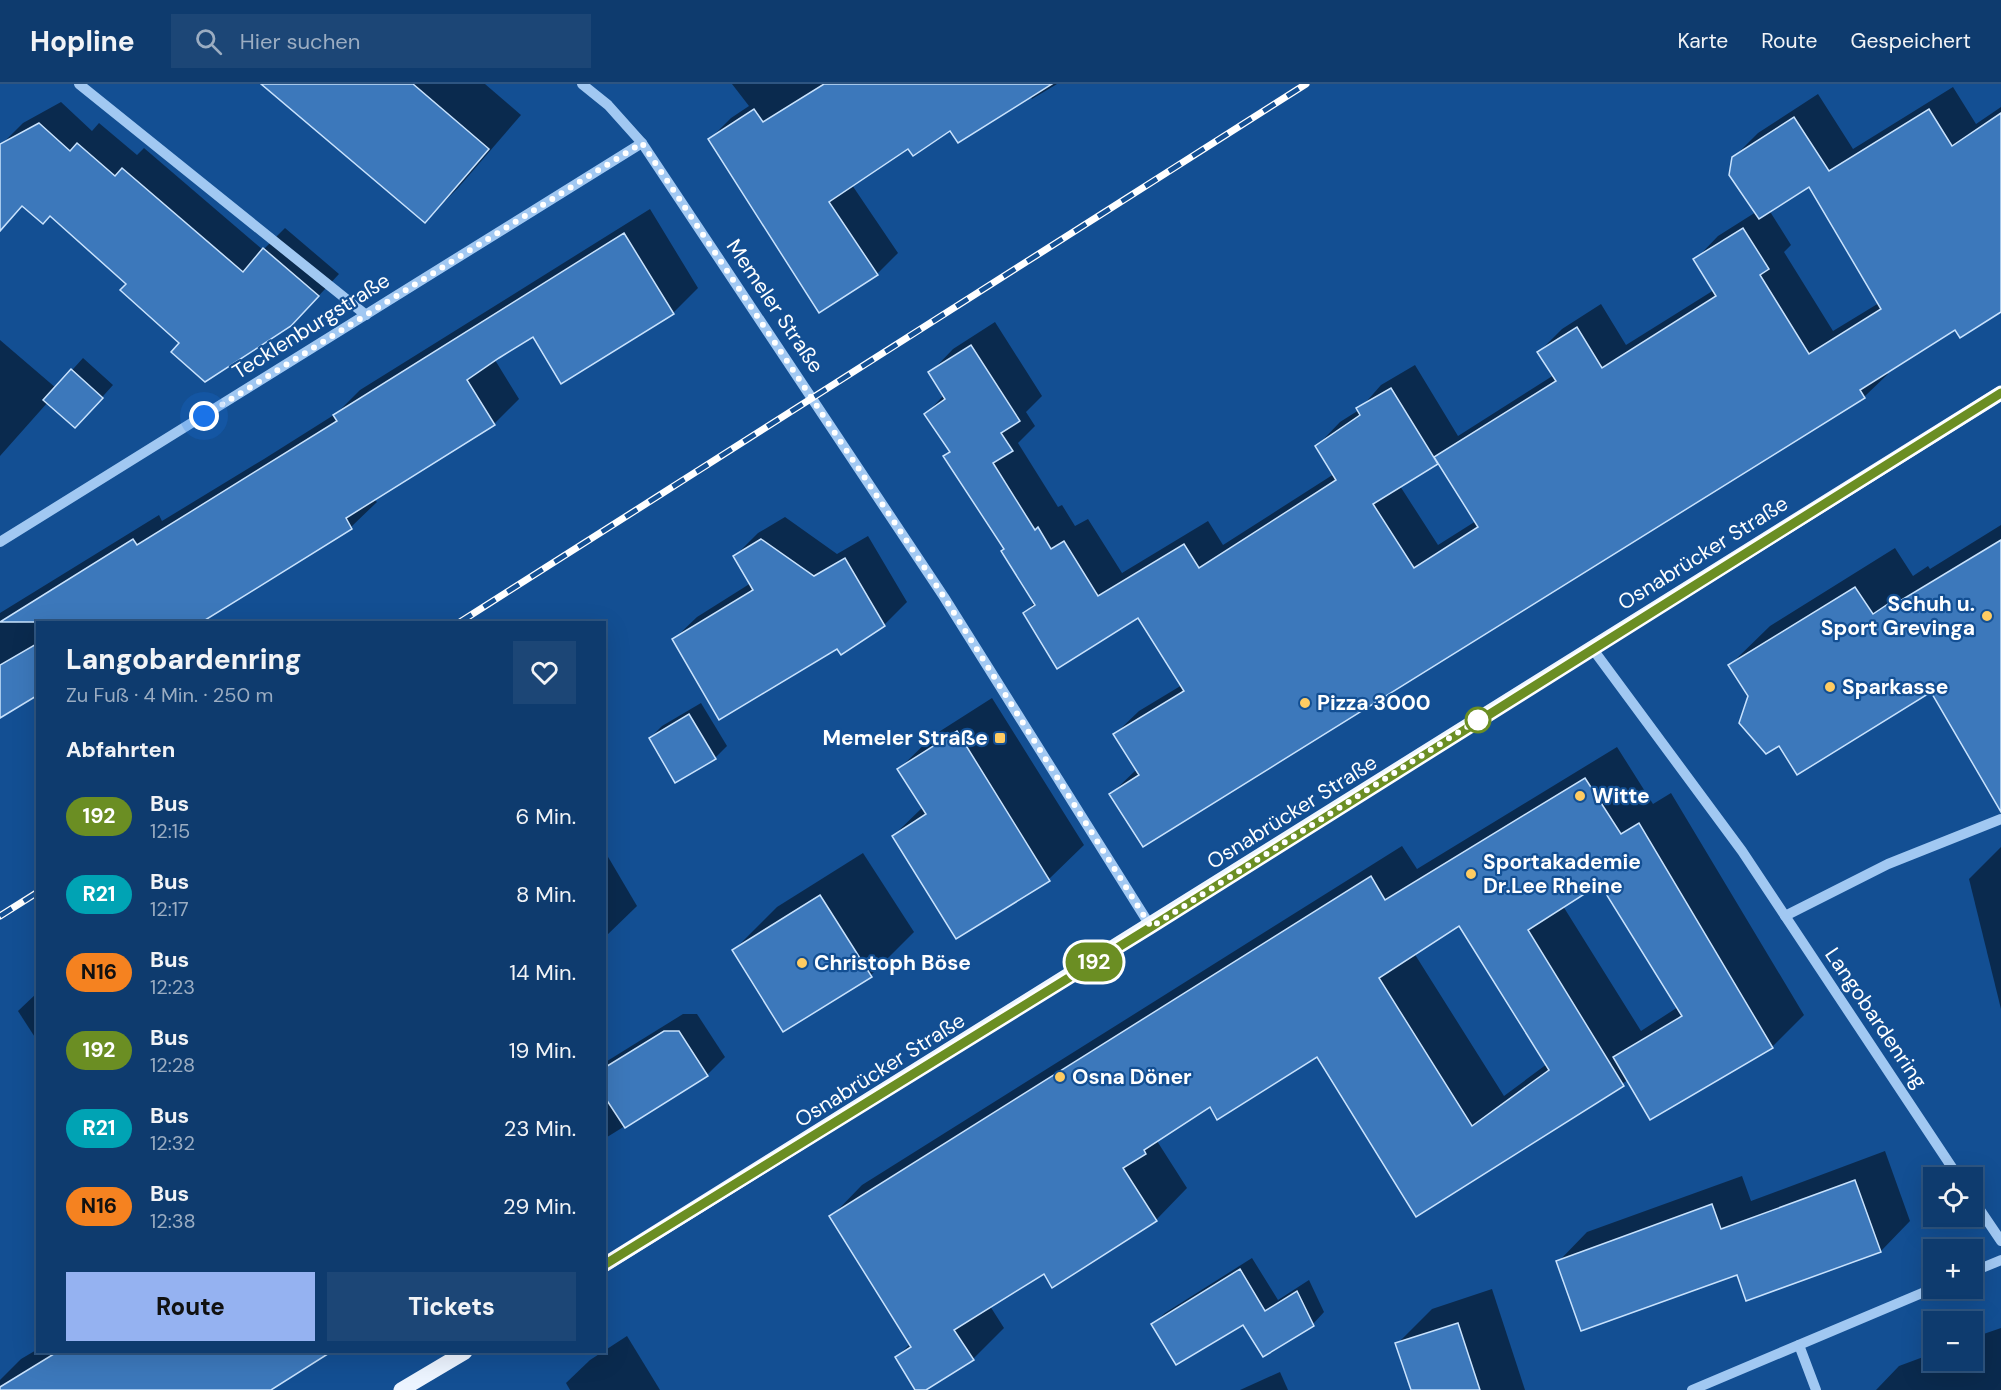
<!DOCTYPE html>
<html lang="de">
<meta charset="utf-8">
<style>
:root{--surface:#0e3b6e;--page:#1c4676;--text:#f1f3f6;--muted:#9badc2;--line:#2e5581;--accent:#95b2f1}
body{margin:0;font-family:"DM Sans",sans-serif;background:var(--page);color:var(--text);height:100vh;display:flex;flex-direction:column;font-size:22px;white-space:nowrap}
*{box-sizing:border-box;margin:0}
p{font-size:20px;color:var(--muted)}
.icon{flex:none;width:33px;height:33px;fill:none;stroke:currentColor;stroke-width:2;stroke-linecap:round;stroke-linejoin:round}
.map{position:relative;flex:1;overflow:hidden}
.drawer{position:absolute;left:36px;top:537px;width:570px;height:732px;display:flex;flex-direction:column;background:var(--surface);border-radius:0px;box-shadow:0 6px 24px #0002,0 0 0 2px var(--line)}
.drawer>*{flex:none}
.badge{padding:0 12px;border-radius:20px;font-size:21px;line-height:39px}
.controls{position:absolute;left:1923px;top:1083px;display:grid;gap:12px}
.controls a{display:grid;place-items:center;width:60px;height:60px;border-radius:0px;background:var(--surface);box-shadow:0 6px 24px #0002,0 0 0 2px var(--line);font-size:30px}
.you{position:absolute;width:30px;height:30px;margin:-15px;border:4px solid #fff;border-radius:50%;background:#1a73e8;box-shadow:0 0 0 9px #1a73e833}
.map>.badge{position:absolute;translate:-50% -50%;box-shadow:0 0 0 3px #fff}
h2{padding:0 30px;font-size:22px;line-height:54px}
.round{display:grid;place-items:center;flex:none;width:63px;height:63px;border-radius:0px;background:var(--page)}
.head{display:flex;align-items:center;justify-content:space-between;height:102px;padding:0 30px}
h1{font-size:28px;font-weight:800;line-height:45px}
.action{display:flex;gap:12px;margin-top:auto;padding:12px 30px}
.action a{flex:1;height:69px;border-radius:0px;background:var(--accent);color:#111;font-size:24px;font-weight:800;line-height:69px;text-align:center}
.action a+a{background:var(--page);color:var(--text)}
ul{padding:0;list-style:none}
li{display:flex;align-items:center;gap:18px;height:78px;padding:0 30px}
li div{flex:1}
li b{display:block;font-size:22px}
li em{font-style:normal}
li .badge{min-width:66px;font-weight:700;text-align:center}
header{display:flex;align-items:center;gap:36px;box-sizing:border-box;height:84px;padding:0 30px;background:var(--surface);border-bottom:2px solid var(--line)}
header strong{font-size:28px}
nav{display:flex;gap:33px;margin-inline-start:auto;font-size:21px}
.search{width:420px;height:54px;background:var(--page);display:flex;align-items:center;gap:15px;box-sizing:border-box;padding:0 21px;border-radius:0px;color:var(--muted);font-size:22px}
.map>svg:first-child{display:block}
</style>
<header>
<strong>Hopline</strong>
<div class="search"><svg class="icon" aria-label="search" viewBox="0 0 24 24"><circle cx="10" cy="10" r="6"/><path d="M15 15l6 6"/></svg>Hier suchen</div>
<nav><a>Karte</a><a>Route</a><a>Gespeichert</a></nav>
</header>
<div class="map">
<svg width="2001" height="1306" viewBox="0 0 2001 1306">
<rect width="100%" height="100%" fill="#134f93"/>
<g fill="#0007" fill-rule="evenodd">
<path d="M264,0H485L521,31L458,104L425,137Z"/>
<path d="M732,0H1057L1032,15L1030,12L908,63L852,101L898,169L877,190L710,55L731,34L749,22Z"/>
<path d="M1953,3L1976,40L2001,23V227L1956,244L1887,288L1888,290L1864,313L1144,760L1111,710L1137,685L1115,650L1139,627L1182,601L1139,532L1025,529L1035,518L1006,465L945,372L950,367L926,330L944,311L930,289L953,265L995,238L1042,312L1026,328L1035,342L1018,359L1058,423L1062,421L1075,442L1088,435L1122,489L1208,437L1223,461L1334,390L1317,362L1340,338L1359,326L1381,301L1415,281L1458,352L1554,291L1539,268L1562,245L1601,220L1626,261L1714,206L1695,176L1718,152L1756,128L1734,73L1758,49L1818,10L1853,65ZM1809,100L1879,219L1833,247L1784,168L1791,161L1769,126ZM1438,377L1476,437L1438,461L1400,402Z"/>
<path d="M61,18L92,47L99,39L137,71L144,64L263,166L285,144L339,190L312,219L181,259L128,199L51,130L0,100V62L23,39Z"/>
<path d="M650,125L698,204L673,229L533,251L495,276L519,315L494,340L374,415L377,418L351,443L199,538H183L181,536L176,538H38V609L0,620V529L159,431L162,437L264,375L337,329L360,306Z"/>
<path d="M0,256L56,304L83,274L113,301L87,330L48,318L0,372Z"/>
<path d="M785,433L837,470L868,452L907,518L885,540L842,569L838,563L674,555L697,533L751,499L735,472L758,449Z"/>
<path d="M2001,441V675L1932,606L1750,612L1730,581L1770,542L1895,464L1913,492L1928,482L1930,485Z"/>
<path d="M992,614L1084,761L1049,795L957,853L893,752L923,723L899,685L934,651Z"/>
<path d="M701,619L727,662L715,674L676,697L650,654L662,642Z"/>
<path d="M1617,663L1653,720L1671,709L1804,931L1772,963L1650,1034L1628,996L1416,1131L1318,971L1210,1021L1157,1057L1187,1104L1156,1136L1044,1188L990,1222L1004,1244L973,1275L923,1306H917L897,1273L911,1259L831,1133L862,1101L1402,762L1417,785ZM1600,798L1678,923L1641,947L1563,822ZM1459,840L1547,980L1504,1012L1414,869Z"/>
<path d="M2001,763V925L1969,795Z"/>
<path d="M604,766L637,822L604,854Z"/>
<path d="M863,769L914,848L871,891L734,866L777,823Z"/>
<path d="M38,908V958L18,927Z"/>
<path d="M683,930H697L725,973L707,991L604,1055V979Z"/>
<path d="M1885,1067L1910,1137L1881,1167L1747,1215L1738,1189L1558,1178L1587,1148L1742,1092L1751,1117Z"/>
<path d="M1252,1174L1278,1216L1309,1196L1324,1228L1313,1240H1153L1165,1229Z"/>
<path d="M1492,1205L1525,1306H1412L1397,1260L1432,1225Z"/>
<path d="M2001,1244V1306H1876L1899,1282L1934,1269V1276H1972V1254Z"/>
<path d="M627,1252L660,1306H570L566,1299L590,1276Z"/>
<path d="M38,1265V1268H327L267,1306H0V1296L21,1275Z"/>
<path d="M1280,1288L1288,1306H1240Z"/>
</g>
<g fill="#3c78bb" stroke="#c8e2fd" stroke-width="1.5" fill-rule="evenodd">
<path d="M261,0H413L489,65L425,139Z"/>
<path d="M824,0H1052L958,59L950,47L913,72L908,65L829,118L878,191L819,229L708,55L754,25L763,38Z"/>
<path d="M1929,25L1952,62L2001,29V228L1960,254L1955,246L1860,306L1865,314L1143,763L1109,710L1139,691L1113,650L1184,607L1138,534L1057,585L1023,529L1035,521L1001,467L1004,465L943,372L950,368L924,330L945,315L928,288L971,261L1020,337L1001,349L1013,367L993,379L1035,446L1038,443L1051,465L1064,457L1098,512L1184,460L1199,484L1336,396L1315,362L1360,331L1356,324L1391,304L1438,380L1373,420L1414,484L1478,443L1434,373L1556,297L1537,268L1577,243L1602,284L1716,212L1693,175L1743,144L1769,185L1760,191L1809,270L1881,225L1809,103L1759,135L1729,91L1732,73L1794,33L1829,87Z"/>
<path d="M39,39L70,67L77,59L115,92L122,84L243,188L263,164L319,212L291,242L205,298L171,268L179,259L120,206L126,200L50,132L43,140L22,122L0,147V60Z"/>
<path d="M624,149L674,230L561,300L533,253L499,274L467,296L495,341L346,434L352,445L202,538H0L133,455L137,461L337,337L333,331Z"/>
<path d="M71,285L103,314L75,344L43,316Z"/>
<path d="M761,455L814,492L845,474L885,542L841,571L837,565L719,636L672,555L753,506L733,472Z"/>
<path d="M2001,456V728L1931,608L1797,691L1779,662L1766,670L1739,639L1748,612L1728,581L1855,503L1873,530L1888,520L1890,523Z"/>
<path d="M38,559V611L0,634V581Z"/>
<path d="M689,630L716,675L675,699L649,654Z"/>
<path d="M957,647L1050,797L956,855L892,752L926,730L897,685Z"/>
<path d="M1585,694L1621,750L1639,739L1773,964L1650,1036L1613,973L1682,932L1600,800L1528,846L1624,1002L1416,1133L1317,973L1217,1036L1210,1023L1144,1066L1146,1070L1123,1084L1157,1137L1052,1204L1044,1190L954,1246L974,1276L926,1306H915L895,1273L911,1263L829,1132L1371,792L1385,816ZM1459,842L1549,986L1472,1042L1379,894Z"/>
<path d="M820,811L872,893L783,948L732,866Z"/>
<path d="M664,947H679L708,992L625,1044L604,1012V984Z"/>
<path d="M1855,1096L1881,1168L1746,1217L1737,1191L1581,1247L1556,1177L1712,1120L1721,1145Z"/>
<path d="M1240,1185L1265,1227L1297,1207L1314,1242L1263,1273L1243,1241L1176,1281L1151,1240Z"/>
<path d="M1458,1239L1480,1306H1411L1395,1259Z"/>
<path d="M57,1268H331L271,1306H0V1303Z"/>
</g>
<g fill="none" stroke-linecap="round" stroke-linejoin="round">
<g stroke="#a1c8f2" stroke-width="10">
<path d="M79,0L366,231"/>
<path d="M582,0L608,21L642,59L944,513L1151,843"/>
<path d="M0,458L642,59"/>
<path d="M1592,564L1742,767L1959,1094"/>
<path d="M1785,832L1888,780L2001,735"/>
<path d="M1972,1114L2001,1157"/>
<path d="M1972,1188L2001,1176"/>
<path d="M1799,1261L1816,1306"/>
<path d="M1692,1306L1934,1204"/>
</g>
<g stroke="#ecf4ff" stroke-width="15">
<path d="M604,1181C1071,892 1535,599 2001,309"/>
<path d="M401,1306L465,1268"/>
</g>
<defs>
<g id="rail">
<path d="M460,538L1306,0"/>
<path d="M0,832L38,808"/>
</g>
</defs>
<use href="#rail" stroke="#fff" stroke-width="7"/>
<use href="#rail" stroke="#134f93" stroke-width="4.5" stroke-dasharray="14" stroke-linecap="butt"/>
</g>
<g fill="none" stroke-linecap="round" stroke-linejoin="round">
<defs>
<path id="line" d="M604,1181L1151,843L2001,309"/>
</defs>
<use href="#line" stroke="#fff" stroke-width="14"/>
<use href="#line" stroke="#6b8e23" stroke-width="9"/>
<path stroke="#fff" stroke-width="6" stroke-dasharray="0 10.8" d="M204,332L642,59L944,513L1151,843L1478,636"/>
</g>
<g fill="#ffcc62" stroke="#134f93" stroke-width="2">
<circle cx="1987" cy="532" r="6"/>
<circle cx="1830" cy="603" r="6"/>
<circle cx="1305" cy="619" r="6"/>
<rect x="994" y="648" width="12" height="12" rx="3"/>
<circle cx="1580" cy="712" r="6"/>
<circle cx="1471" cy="790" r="6"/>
<circle cx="802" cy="879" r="6"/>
<circle cx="1060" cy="993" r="6"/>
</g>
<circle fill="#fff" stroke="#6b8e23" stroke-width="3" cx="1478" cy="636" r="12"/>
<g text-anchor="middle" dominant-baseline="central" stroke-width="4.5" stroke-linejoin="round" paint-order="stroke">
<g font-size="21" fill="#fff" stroke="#134f93">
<text transform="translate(775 222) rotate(56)">Memeler Straße</text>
<text transform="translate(311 242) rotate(-32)">Tecklenburgstraße</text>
<text transform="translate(1703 469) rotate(-32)">Osnabrücker Straße</text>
<text transform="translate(1292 728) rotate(-32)">Osnabrücker Straße</text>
<text transform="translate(1876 934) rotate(56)">Langobardenring</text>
<text transform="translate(880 986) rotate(-32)">Osnabrücker Straße</text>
</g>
<g font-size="21" font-weight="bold" fill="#fff" stroke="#134f93" text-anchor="start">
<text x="1975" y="520" text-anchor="end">Schuh u.<tspan x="1975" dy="24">Sport Grevinga</tspan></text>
<text x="1842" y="603">Sparkasse</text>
<text x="1317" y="619">Pizza 3000</text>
<text x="988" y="654" text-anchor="end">Memeler Straße</text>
<text x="1592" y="712">Witte</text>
<text x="1483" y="778">Sportakademie<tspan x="1483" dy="24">Dr.Lee Rheine</tspan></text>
<text x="814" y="879">Christoph Böse</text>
<text x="1072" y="993">Osna Döner</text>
</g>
</g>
</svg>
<div class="controls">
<a><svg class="icon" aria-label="locate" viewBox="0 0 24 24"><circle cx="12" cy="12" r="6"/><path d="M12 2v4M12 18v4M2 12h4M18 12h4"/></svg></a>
<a>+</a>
<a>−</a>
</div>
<div class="you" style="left:204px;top:332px"></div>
<b class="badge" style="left:1094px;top:878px;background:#6b8e23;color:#fff">192</b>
<section class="drawer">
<div class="head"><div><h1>Langobardenring</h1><p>Zu Fuß · 4 Min. · 250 m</p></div><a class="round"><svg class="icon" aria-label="heart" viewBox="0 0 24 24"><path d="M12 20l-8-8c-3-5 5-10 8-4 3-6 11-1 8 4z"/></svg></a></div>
<h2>Abfahrten</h2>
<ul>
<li><span class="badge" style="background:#6b8e23;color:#fff">192</span><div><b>Bus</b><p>12:15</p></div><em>6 Min.</em></li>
<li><span class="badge" style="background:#00a3b4;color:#fff">R21</span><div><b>Bus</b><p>12:17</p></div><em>8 Min.</em></li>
<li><span class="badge" style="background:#f58220;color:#111">N16</span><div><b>Bus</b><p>12:23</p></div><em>14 Min.</em></li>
<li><span class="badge" style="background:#6b8e23;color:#fff">192</span><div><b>Bus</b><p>12:28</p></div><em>19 Min.</em></li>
<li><span class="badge" style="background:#00a3b4;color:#fff">R21</span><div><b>Bus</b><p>12:32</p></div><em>23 Min.</em></li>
<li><span class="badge" style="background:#f58220;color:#111">N16</span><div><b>Bus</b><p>12:38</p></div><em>29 Min.</em></li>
</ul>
<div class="action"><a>Route</a><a>Tickets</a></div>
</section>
</div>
